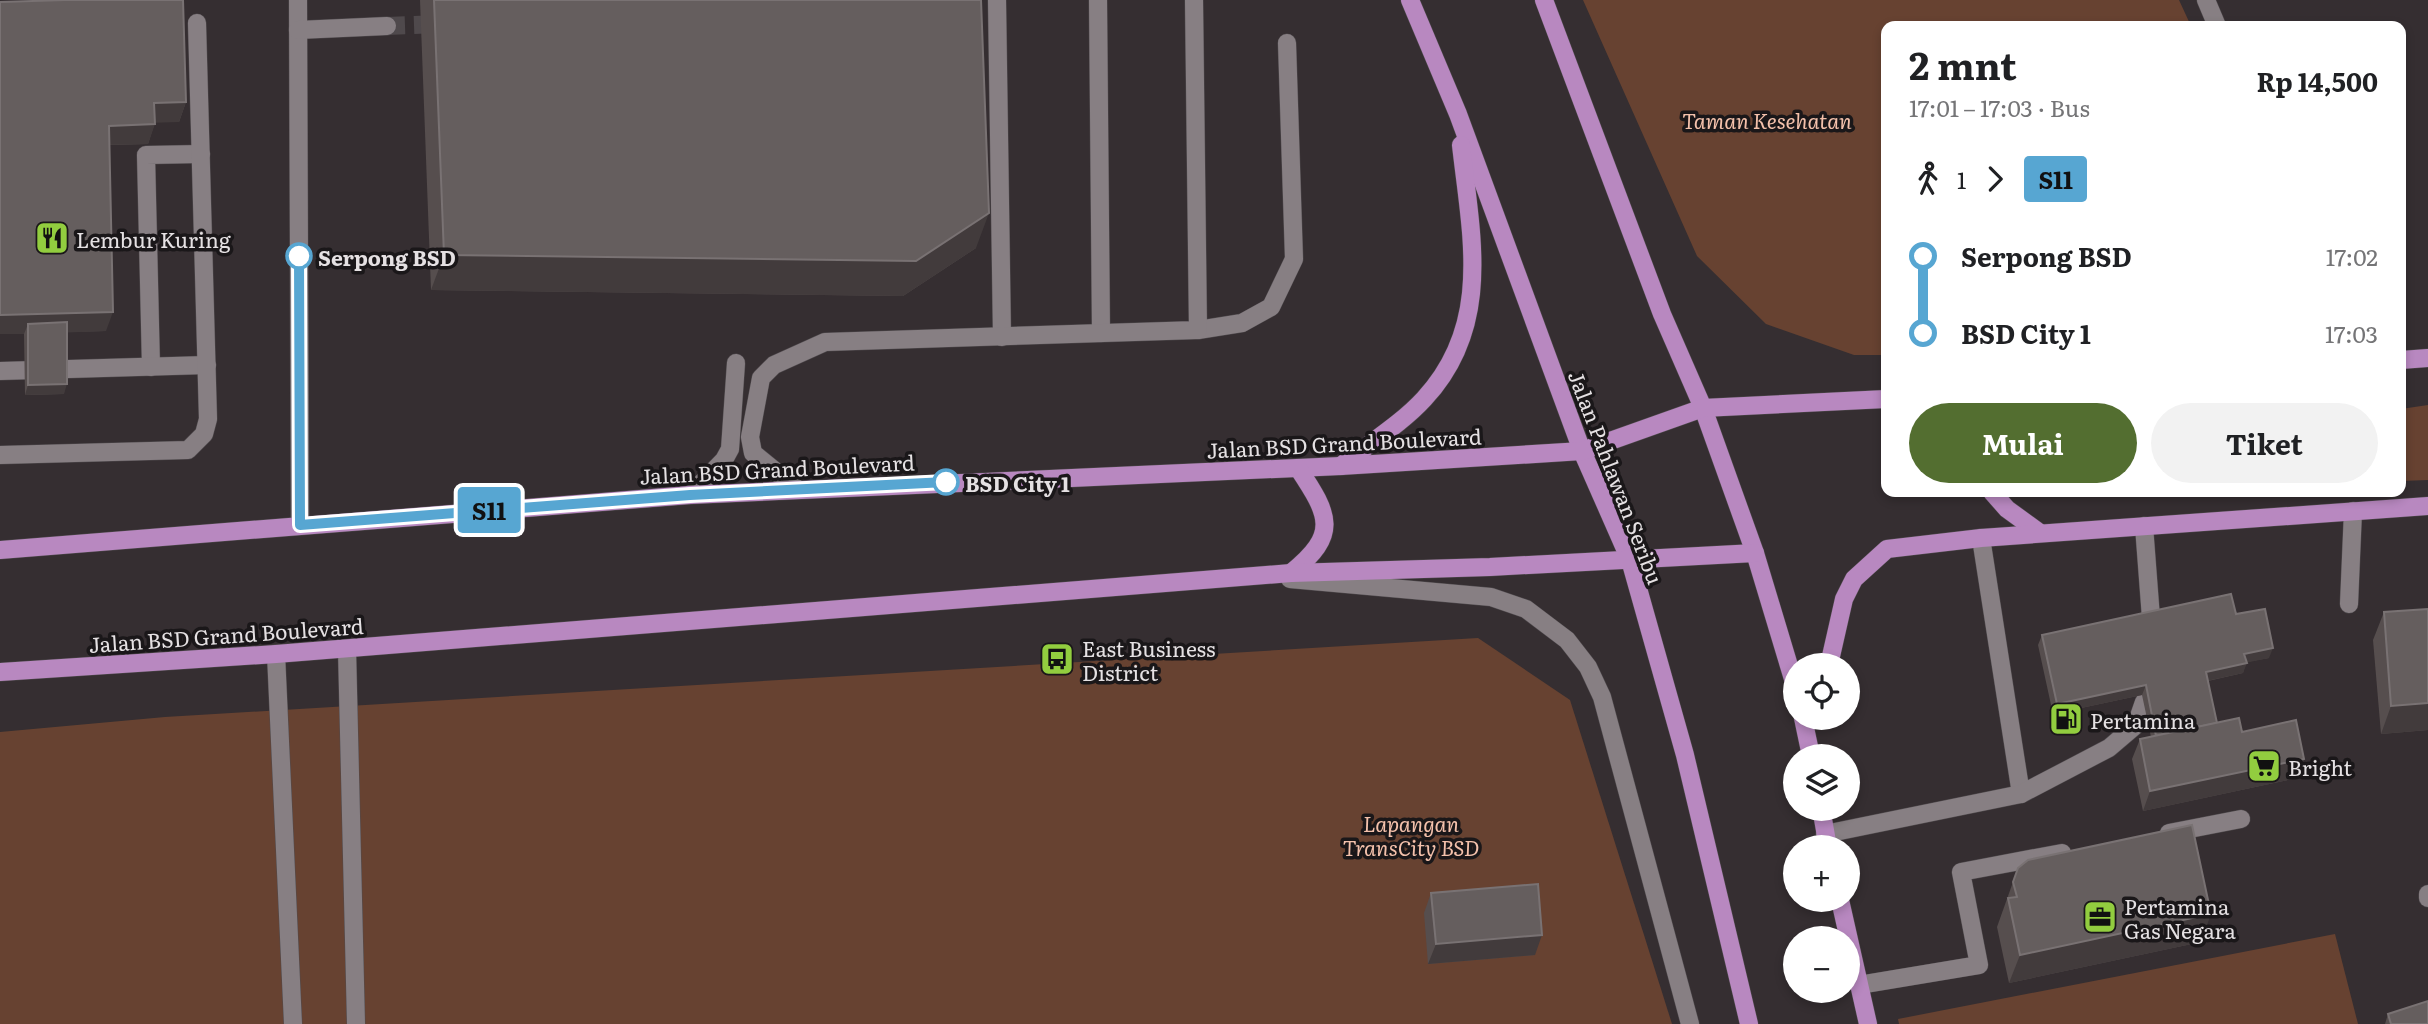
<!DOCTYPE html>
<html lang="id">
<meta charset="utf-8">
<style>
:root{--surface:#fff;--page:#f2f2f2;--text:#202124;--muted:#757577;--accent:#536e30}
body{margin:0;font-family:Literata,serif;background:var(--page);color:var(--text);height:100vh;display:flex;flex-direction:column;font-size:26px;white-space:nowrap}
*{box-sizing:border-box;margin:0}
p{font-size:23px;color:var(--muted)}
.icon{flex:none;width:38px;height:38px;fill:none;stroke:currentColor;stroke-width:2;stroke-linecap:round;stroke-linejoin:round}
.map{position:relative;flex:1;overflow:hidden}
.side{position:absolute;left:1881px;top:21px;width:525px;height:476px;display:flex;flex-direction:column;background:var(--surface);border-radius:14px;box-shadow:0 4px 10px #0003}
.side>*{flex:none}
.badge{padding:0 14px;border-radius:5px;font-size:24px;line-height:46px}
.controls{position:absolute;left:1783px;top:653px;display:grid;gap:14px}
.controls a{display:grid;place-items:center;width:77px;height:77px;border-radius:50%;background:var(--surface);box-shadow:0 4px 10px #0003;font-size:35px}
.map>.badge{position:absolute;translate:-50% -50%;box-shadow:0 0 0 4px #fff}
.legs{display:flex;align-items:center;gap:10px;height:77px;padding:0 28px;font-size:23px}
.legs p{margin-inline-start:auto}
.head{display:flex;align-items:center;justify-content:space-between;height:119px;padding:0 28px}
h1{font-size:38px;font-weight:700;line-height:52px}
.button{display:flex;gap:14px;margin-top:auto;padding:14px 28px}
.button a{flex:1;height:80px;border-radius:42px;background:var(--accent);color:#fff;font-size:28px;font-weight:700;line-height:80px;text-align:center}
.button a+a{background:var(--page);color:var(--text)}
ul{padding:0 28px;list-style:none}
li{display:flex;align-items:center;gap:24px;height:77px;font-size:26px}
li i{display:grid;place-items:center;width:10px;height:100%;margin:0 9px;background:currentColor}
li i::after{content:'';width:18px;height:18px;margin:-9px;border:5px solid;border-radius:50%;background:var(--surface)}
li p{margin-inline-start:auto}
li:first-child i{background:linear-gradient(#0000 50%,currentColor 0)}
li:last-child i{background:linear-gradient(currentColor 50%,#0000 0)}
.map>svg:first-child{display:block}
</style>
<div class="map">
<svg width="2428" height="1024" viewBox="0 0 2428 1024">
<rect width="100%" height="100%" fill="#352e31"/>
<g fill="#674231">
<path d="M1583,0H2179L2191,26H1886V355H1854L1766,324L1697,256Z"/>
<path d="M2428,405V480L2401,481V409Z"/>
<path d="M1478,638L1570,700L1672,1024H0V732L165,717Z"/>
<path d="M2335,934L2358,1024H1899L1898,1019Z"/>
</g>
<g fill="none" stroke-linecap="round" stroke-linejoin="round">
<path stroke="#4f494c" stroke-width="18" stroke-dasharray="18 9" stroke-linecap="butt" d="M387,26L442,24"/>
<defs>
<g id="minor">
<path d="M298,0L300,525"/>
<path d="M997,0L1002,337"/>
<path d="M1098,0L1101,333"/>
<path d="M2206,0L2217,26"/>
<path d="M298,30L387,26"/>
<path d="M1198,330L1242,323L1271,307L1294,259L1287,43"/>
<path d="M151,367L146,155L201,154"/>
<path d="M0,371L207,365"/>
<path d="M0,455L188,450L204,434L208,419L197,23"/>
<path d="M796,488L753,453L750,437L761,378L774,365L825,342L1198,330L1194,0"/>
<path d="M690,495L724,460L730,449L736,363"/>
<path d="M2144,526L2151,618"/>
<path d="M1981,538L2021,794"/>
<path d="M1290,579L1491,597L1526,609L1567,640L1588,667L1602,697L1690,1024"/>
<path d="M2349,604L2353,511"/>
<path d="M347,649L356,1024"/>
<path d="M276,654L293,1024"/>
<path d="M2169,833L2241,819"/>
<path d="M1825,834L2021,794L2109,748L2136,725L2144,702"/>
<path d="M2428,894V898"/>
<path d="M1859,985L1979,965L1961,872L2062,853"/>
</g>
<g id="major">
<path d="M1410,0L1458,114L1582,451L1630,560L1685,755L1749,1024"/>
<path d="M1544,0L1662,314L1703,408L1755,553L1796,689"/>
<path d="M2401,360L2428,358"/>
<path d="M1341,466C1368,444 1401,424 1424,399C1493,325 1471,235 1461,145"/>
<path d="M1992,492L2007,509L2040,533"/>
<path d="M0,550L690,495L1341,466L1582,451L1703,408L1886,399"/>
<path d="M1291,573C1339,534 1330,516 1298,468"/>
<path d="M1829,665L1844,599L1854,579L1887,549L1981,538L2428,506"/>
<path d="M0,672L276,654L1291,573L1490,567L1755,553"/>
<path d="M1803,718L1811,756"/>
<path d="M1821,808L1828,847"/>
<path d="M1840,900L1868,1024"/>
</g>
</defs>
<use href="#minor" stroke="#504b4e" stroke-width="19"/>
<use href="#major" stroke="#504b4e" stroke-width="19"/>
<use href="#minor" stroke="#877f83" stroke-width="18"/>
<use href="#major" stroke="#b888c0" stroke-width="18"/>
</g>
<g fill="#564e4e">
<path d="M420,0H981L976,248L903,296L431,290Z"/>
<path d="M0,2L186,102L179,122H155L148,144L109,145L106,331L67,332L64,394L25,395L24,334H0Z"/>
<path d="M2428,609V730L2381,734L2373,640L2384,612Z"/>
<path d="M2236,614L2269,658L2246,662L2243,673L2208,681L2217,723L2242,732L2304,759L2297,778L2143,811L2132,759L2140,739L2151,737L2142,695L2053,714L2038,645L2042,635Z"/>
<path d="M2018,868L2201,942L2009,983L1997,927Z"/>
<path d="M1431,893L1535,955L1428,964L1424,913Z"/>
<path d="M2388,1014L2428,1024H2385Z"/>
</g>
<g fill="#423b3c">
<path d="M186,102L179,122L147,123L154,103Z"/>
<path d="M155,124L148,144L102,145L109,126Z"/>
<path d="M989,213L976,248L903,296L431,290L444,255Z"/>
<path d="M113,312L106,331L28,334V324L24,334H0V315Z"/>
<path d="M67,384L64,394L25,395L28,385Z"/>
<path d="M2273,648L2269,658L2240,664L2244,654Z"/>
<path d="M2247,663L2243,673L2202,682L2206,672Z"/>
<path d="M2146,685L2142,695L2053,714L2057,704Z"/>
<path d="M2428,703V730L2381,734L2391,706Z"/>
<path d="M2304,759L2297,778L2143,811L2150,791Z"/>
<path d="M2211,914L2201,942L2009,983L2020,955Z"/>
<path d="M1542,935L1535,955L1428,964L1436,944Z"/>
</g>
<g fill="#655e5e" stroke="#797273" stroke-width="2">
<path d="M65,0H183L186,102L154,103L155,124L109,126L113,312L0,315V2Z"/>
<path d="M434,0H981L989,213L916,261L444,255Z"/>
<path d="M67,322V384L28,385V324Z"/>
<path d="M2231,594L2236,614L2265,609L2273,648L2244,654L2247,663L2206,672L2217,723L2156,736L2146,685L2057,704L2042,635Z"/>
<path d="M2428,609V703L2391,706L2384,612Z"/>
<path d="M2239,718L2242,732L2296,720L2304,759L2150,791L2140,739Z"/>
<path d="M2192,825L2211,914L2020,955L2008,898L2017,897L2013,882L2018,868L2028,860Z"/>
<path d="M1538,884L1542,935L1436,944L1431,893Z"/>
<path d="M2428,1001V1024H2391L2388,1014Z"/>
</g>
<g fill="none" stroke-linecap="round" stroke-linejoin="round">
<defs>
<path id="line-1" d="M299,256L300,525L690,495L946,482"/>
</defs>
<use href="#line-1" stroke="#fff" stroke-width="16"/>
<use href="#line-1" stroke="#57a6d2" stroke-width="10"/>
</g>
<defs>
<symbol id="restaurant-square" viewBox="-11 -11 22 22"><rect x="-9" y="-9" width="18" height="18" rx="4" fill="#92cd3f" stroke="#1a1719"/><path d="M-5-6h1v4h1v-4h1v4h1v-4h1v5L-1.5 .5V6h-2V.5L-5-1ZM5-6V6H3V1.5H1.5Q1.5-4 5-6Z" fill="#111"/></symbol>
<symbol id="bus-square" viewBox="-11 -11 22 22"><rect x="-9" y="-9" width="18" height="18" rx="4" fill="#92cd3f" stroke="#1a1719"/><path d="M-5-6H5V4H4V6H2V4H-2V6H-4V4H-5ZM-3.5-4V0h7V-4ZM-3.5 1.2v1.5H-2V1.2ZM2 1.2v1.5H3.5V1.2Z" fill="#111"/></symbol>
<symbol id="fuel-square" viewBox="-11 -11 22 22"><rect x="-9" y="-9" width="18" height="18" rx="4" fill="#92cd3f" stroke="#1a1719"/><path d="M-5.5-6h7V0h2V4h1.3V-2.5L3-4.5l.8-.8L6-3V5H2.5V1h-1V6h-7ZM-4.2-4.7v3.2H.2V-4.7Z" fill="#111"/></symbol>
<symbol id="supermarket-square" viewBox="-11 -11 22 22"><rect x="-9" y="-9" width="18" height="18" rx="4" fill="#92cd3f" stroke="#1a1719"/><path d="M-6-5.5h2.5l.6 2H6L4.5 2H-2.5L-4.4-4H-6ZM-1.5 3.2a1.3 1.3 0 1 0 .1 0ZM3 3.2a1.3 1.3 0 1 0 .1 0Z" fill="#111"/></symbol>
<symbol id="office-square" viewBox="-11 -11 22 22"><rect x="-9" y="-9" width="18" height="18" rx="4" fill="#92cd3f" stroke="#1a1719"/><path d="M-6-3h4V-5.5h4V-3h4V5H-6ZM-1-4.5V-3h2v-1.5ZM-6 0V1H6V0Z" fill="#111"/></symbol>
</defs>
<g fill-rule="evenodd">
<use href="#restaurant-square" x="33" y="219" width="38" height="38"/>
<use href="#bus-square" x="1038" y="640" width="38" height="38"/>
<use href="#fuel-square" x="2047" y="700" width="38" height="38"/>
<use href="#supermarket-square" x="2245" y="747" width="38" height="38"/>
<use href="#office-square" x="2081" y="898" width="38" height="38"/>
</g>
<g fill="#fff" stroke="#57a6d2" stroke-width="3.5">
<circle cx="299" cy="256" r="12"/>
<circle cx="946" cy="482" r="12"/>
</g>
<g text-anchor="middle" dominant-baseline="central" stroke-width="7" stroke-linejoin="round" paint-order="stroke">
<g font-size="21" font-style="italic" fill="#f4c1ab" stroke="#1a1719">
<text x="1767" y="119">Taman Kesehatan</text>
<text x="1411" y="822">Lapangan<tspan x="1411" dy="24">TransCity BSD</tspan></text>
</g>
<g font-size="21" fill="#e5e1e3" stroke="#1a1719" text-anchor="start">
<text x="76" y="238">Lembur Kuring</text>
<text x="1082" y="647">East Business<tspan x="1082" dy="24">District</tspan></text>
<text x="2090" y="719">Pertamina</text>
<text x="2288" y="766">Bright</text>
<text x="2124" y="905">Pertamina<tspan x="2124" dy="24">Gas Negara</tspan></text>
</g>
<g font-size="21" font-weight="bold" fill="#e5e1e3" stroke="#1a1719" text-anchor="start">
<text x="318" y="256">Serpong BSD</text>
<text x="965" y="482">BSD City 1</text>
</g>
<g font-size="21" fill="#e5e1e3" stroke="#1a1719">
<text transform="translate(1344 442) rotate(-3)">Jalan BSD Grand Boulevard</text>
<text transform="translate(777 468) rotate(-3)">Jalan BSD Grand Boulevard</text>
<text transform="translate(1617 477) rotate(69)">Jalan Pahlawan Seribu</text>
<text transform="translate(226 634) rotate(-4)">Jalan BSD Grand Boulevard</text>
</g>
</g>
</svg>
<div class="controls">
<a><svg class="icon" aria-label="locate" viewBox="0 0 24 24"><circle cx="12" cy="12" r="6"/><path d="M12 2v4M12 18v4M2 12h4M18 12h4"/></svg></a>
<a><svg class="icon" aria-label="layers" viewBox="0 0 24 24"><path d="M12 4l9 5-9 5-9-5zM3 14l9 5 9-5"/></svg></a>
<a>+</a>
<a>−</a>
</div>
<b class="badge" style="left:489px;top:510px;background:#57a6d2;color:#111">S11</b>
<section class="side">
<div class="head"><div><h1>2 mnt</h1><p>17:01 – 17:03 · Bus</p></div><b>Rp 14,500</b></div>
<div class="legs"><svg class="icon" aria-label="walk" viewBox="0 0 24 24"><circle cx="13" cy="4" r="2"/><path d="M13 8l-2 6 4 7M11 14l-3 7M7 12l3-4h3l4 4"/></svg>1<svg class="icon" aria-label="forward" viewBox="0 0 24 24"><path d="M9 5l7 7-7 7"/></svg><b class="badge" style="background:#57a6d2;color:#111">S11</b></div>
<ul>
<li><i style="color:#57a6d2"></i><b>Serpong BSD</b><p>17:02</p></li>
<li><i style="color:#57a6d2"></i><b>BSD City 1</b><p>17:03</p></li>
</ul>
<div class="button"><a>Mulai</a><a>Tiket</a></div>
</section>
</div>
